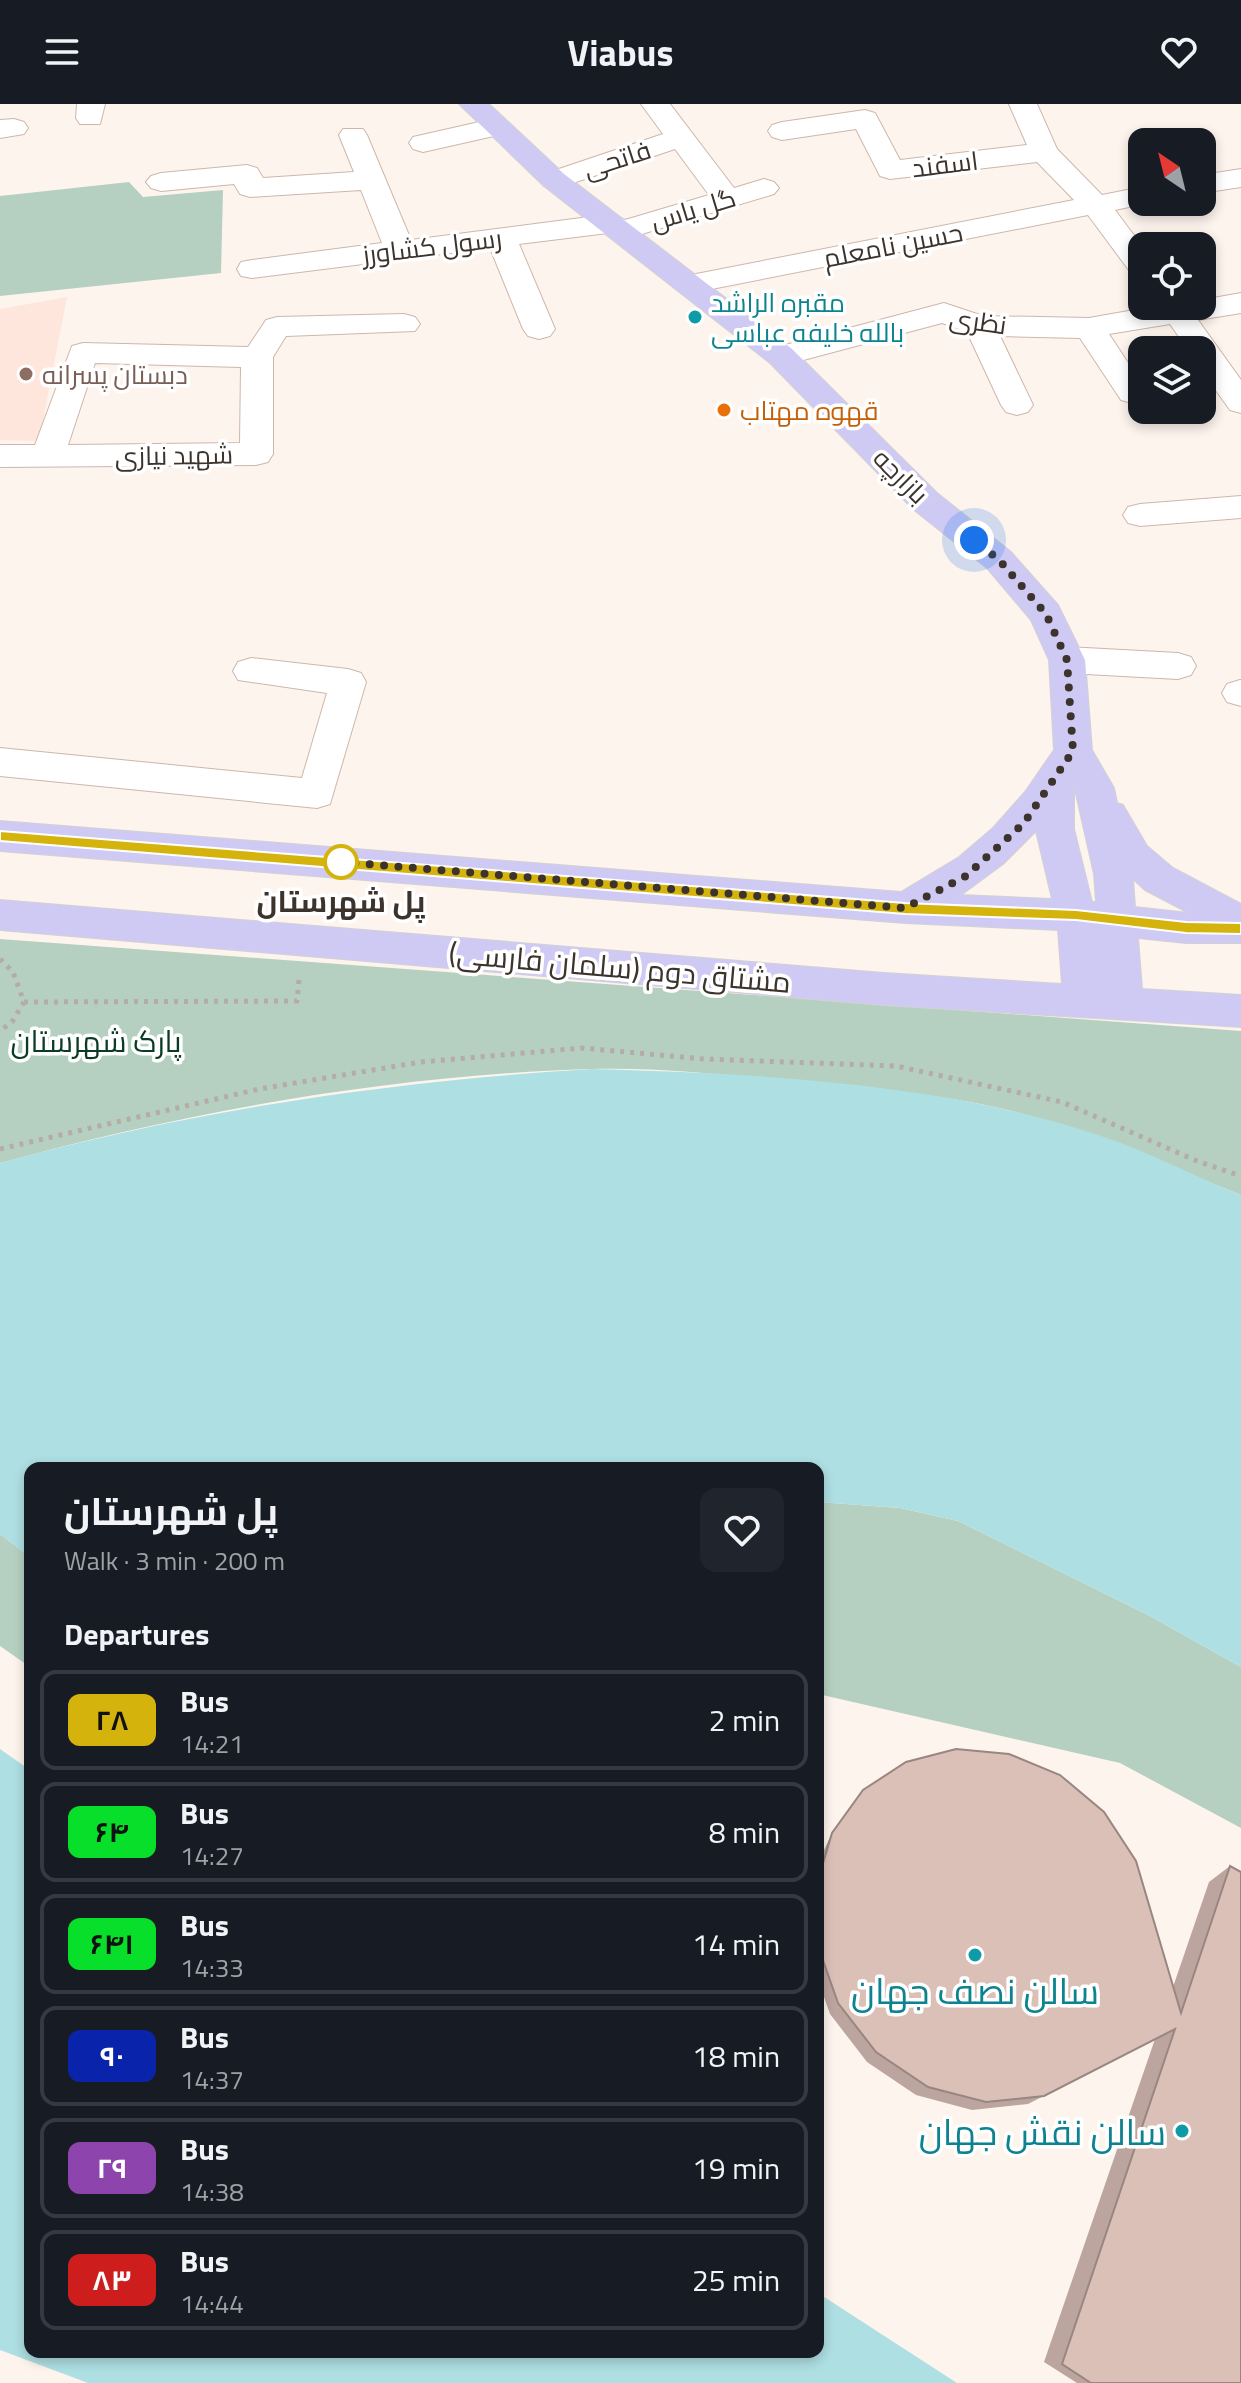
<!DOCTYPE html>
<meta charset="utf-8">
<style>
:root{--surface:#171b24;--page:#20242c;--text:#f1f3f6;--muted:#9ea1a6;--line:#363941}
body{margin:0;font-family:"Titillium Web",Cairo,sans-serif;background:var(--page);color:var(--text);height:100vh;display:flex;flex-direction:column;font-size:30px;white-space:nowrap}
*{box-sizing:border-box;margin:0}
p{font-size:26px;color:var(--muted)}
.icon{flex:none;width:44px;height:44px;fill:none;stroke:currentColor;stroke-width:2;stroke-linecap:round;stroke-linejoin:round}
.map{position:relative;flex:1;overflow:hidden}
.side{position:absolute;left:24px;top:1358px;width:800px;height:896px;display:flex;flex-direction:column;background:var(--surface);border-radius:16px;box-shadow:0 4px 12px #0003}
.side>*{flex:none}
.badge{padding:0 16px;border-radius:12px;font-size:28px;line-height:52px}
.needle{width:52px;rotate:325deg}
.buttons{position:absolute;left:1128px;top:24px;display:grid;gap:16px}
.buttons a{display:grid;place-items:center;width:88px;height:88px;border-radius:16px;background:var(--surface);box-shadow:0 4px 12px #0003;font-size:40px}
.you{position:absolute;width:40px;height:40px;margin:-20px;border:6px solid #fff;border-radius:50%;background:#1a73e8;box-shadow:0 0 0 12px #1a73e833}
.map>.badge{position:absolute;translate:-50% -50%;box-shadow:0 0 0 4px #fff}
h2{padding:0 40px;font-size:30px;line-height:72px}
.round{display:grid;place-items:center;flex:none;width:84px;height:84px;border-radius:16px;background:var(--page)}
.overview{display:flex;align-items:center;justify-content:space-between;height:136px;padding:0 40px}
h1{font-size:38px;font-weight:700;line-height:60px}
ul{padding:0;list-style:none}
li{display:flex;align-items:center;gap:24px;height:100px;margin:0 16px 12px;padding:0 24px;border:4px solid var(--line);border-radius:16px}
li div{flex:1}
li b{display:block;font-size:30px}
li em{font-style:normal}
li .badge{min-width:88px;font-weight:700;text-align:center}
header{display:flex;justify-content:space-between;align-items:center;height:104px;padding:0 40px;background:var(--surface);font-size:36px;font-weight:700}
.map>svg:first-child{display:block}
</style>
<header><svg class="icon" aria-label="menu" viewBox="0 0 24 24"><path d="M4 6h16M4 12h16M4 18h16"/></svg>Viabus<svg class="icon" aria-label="heart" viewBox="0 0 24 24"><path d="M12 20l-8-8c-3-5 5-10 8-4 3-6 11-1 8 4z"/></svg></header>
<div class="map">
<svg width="1241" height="2279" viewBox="0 0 1241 2279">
<rect width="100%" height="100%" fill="#fef4ee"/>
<path fill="#fee6dc" d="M67,193L39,337L0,336V205Z"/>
<g fill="#b5d0c0">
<path d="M129,78L143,93L223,86L221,169L0,192V92Z"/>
<path d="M0,835L1241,927V1091C1167,1061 1097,1029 1020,1009C951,991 877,985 806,979C734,972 662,963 590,965C393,971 189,1007 0,1059Z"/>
<path d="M818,1398L900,1404L958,1417L1148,1511L1241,1563V1724L1120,1659L818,1590Z"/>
<path d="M0,1430L30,1453V1563L0,1542Z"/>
</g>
<g fill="#aedfe3">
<path d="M592,965C754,969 947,979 1101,1032C1149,1048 1194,1072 1241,1091V1563L1148,1511L958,1417L900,1404L818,1398V1364H30V1453L0,1430V1059C194,1006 392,977 592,965Z"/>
<path d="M0,1645L30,1666V2248H818V2189L957,2279H88L0,2246Z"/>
</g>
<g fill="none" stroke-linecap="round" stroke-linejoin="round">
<defs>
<g id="minor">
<path d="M77,0H105L100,20H80L76,14Z"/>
<path d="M641,0H670L734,84L764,75L774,78L779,84L774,90L622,136L608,129L519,140L555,225L550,232L539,235L528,232L523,225L490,144L252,174L241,172L237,165L241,158L252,156L382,139L361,86L250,93L240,90L234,80L161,87L151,84L146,78L151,72L161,69L247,61L257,64L263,74L354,68L339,31L343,25H363L367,31L411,136L612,110L625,116L709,91L675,45L564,82H544L539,76L544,70L663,30Z"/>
<path d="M1009,0H1037L1057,45L1102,91L1142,83V98H1152L1115,106L1142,142V171L1131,169L1088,111L691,189L680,187L676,180L680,173L691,171L1074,96L1037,58L890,75L880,72L856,25L782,36L772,33L768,27L772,21L782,18L865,6L875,9L900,56L1027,41Z"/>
<path d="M497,14L507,17L511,23L507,29L423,48L413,45L409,39L413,33Z"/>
<path d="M14,15L24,18L28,24L24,30L0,34V16Z"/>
<path d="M1241,65V83L1202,89V71Z"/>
<path d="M1241,189V209L1198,216L1241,276V309L1230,306L1202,267V246H1188L1170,220L1109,230L1142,280V297L1132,299L1121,296L1080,234L1000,232L1033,301L1028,308L1017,311L1006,308L1001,301L967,228L942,219L781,262L770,259L765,252L770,245L944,199L983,212L1089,214L1157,202H1202V196Z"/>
<path d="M404,210L415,213L420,220L415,227L286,232L273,253V350L268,358L256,361L0,363V341H35L72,242L83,239L248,243L266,216L277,213ZM95,259L241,263L240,339L68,341Z"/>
<path d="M1241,392V414L1140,422L1128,419L1123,411L1128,403L1140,400Z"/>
<path d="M1067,543L1178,549L1191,553L1196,562L1191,571L1178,575L1067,569L1054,565L1049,556L1054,547Z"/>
<path d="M251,554L348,565L361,569L366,578L330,700L317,704L0,672V644L302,674L327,589L238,576L233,567L238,558Z"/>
<path d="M1240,576H1241V602L1227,598L1222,589L1227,580Z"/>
</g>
<path id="major" d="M459,0H489L564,70L792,245L937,389L1011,448L1058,501L1085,556L1092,646L1114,684L1117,699L1123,701L1147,742L1173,764L1241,800V839H1186L1138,834L1142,885L1241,891V923L884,901L0,826V796L884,869L1062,880L1058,826L905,819L0,747V717L901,788L959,753L993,724L1025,688L1054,646L1049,556L1031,516L987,464L913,405L770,259L544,82ZM1074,681L1094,770L1096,798H1092L1074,725ZM1036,727L1052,795L961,791L1003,760ZM1133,775L1145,786L1189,809L1135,803Z"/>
</defs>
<use href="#minor" stroke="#ceb6aa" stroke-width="2"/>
<use href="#major" stroke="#d4d2d1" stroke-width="2"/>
<g stroke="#b5aca6" stroke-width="5" stroke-dasharray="4 6" stroke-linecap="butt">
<path d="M0,855L13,868L24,898L12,918L0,927"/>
<path d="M24,898L297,897L299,876"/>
<path d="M0,1045L259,985L421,958L582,944L704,955L896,962L1062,998L1197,1057L1241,1072"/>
</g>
<use href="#minor" fill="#fff" fill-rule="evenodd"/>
<use href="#major" fill="#cfcaf4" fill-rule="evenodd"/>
</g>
<path fill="#bca59e" d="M832,1729L1173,1883L1209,1778L1230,1762L1241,2279H1077L1044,2258L1155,1935L1028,2000L972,2006L916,1991L867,1958L830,1910L818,1876V1767L824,1746Z"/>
<path fill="#dbc0b8" stroke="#998681" stroke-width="2" d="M956,1645L1009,1650L1060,1671L1104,1708L1136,1757L1181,1909L1230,1762L1241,1768V2279H1091L1062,2260L1175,1925L1044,1992L986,1998L928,1983L876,1948L838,1899L818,1842V1776L832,1729L863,1686L906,1658Z"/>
<path fill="#d4b30c" stroke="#fff" stroke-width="2" d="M0,727L905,799L1076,806L1186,818L1241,819V830L1186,829L1076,816L905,810L0,737Z"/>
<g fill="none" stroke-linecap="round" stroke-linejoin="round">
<path stroke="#3c332d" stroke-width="8" stroke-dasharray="0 14.4" d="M341,758L905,804L966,772L1024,719L1073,647L1067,556L1046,510L999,456L974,436"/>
</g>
<g fill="#0f9aa8" stroke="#fff" stroke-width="3">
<circle cx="695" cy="213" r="8"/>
<circle cx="975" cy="1851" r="8"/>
<circle cx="1182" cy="2027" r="8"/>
</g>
<circle fill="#8d6e63" stroke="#fff" stroke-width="3" cx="26" cy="270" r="8"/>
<circle fill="#e8710a" stroke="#fff" stroke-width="3" cx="724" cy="306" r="8"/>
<circle fill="#fff" stroke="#d4b30c" stroke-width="4" cx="341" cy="758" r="16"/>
<g text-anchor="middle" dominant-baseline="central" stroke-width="7" stroke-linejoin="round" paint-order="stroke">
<g font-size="26" fill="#3c332d" stroke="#fff">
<text transform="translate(617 55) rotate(-18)">فاتحی</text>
<text transform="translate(945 60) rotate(-7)">اسفند</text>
<text transform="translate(693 105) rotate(-17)">گل یاس</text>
<text transform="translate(893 141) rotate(-11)">حسین نامعلم</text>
<text transform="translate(432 142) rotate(-7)">رسول کشاورز</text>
<text transform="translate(978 217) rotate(8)">نظری</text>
<text transform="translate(174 351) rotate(-1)">شهید نیازی</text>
<text transform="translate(901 372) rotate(45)">بازارچه</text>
</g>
<g font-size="26" fill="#0d838f" stroke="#fff" text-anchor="start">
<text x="711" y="198">مقبره الراشد<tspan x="711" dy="30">بالله خلیفه عباسی</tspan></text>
</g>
<g font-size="26" fill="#785e54" stroke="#fff" text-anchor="start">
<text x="42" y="270">دبستان پسرانه</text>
</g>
<g font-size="26" fill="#c56008" stroke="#fff" text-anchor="start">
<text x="740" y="306">قهوه مهتاب</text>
</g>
<g font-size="30" font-weight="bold" fill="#3c332d" stroke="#fff">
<text x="341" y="797">پل شهرستان</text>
</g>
<g font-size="30" fill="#3c332d" stroke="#fff">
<text transform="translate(620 863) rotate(5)">مشتاق دوم (سلمان فارسی)</text>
</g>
<g font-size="30" fill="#0a3b25" stroke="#fff">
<text x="96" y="937">پارک شهرستان</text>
</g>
<g font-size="36" fill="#0d838f" stroke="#fff">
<text x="975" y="1886">سالن نصف جهان</text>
<text x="1166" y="2027" text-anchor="end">سالن نقش جهان</text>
</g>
</g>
</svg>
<div class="buttons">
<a><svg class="needle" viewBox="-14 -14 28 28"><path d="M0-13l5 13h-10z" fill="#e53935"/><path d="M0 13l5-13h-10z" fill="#9ea1a6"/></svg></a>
<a><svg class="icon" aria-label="locate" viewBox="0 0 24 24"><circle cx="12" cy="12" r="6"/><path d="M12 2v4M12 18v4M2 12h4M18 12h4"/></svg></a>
<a><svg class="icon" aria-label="layers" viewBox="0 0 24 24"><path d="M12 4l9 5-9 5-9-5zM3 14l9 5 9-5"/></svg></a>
</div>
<div class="you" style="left:974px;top:436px"></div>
<section class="side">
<div class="overview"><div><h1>پل شهرستان</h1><p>Walk · 3 min · 200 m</p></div><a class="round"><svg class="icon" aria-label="heart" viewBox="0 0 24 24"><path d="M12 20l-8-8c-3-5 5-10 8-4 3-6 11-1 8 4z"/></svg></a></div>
<h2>Departures</h2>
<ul>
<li><span class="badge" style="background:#d4b30c;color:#111">۲۸</span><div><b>Bus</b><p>14:21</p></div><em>2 min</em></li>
<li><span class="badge" style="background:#07df2b;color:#111">۶۴</span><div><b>Bus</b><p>14:27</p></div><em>8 min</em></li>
<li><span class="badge" style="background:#07df2b;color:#111">۶۴۱</span><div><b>Bus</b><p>14:33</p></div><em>14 min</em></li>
<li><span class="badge" style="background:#0924aa;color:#fff">۹۰</span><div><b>Bus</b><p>14:37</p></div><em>18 min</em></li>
<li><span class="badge" style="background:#8e44ad;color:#fff">۲۹</span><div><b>Bus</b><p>14:38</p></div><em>19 min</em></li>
<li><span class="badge" style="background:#cd1d1d;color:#fff">۸۳</span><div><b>Bus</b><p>14:44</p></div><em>25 min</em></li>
</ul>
</section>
</div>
